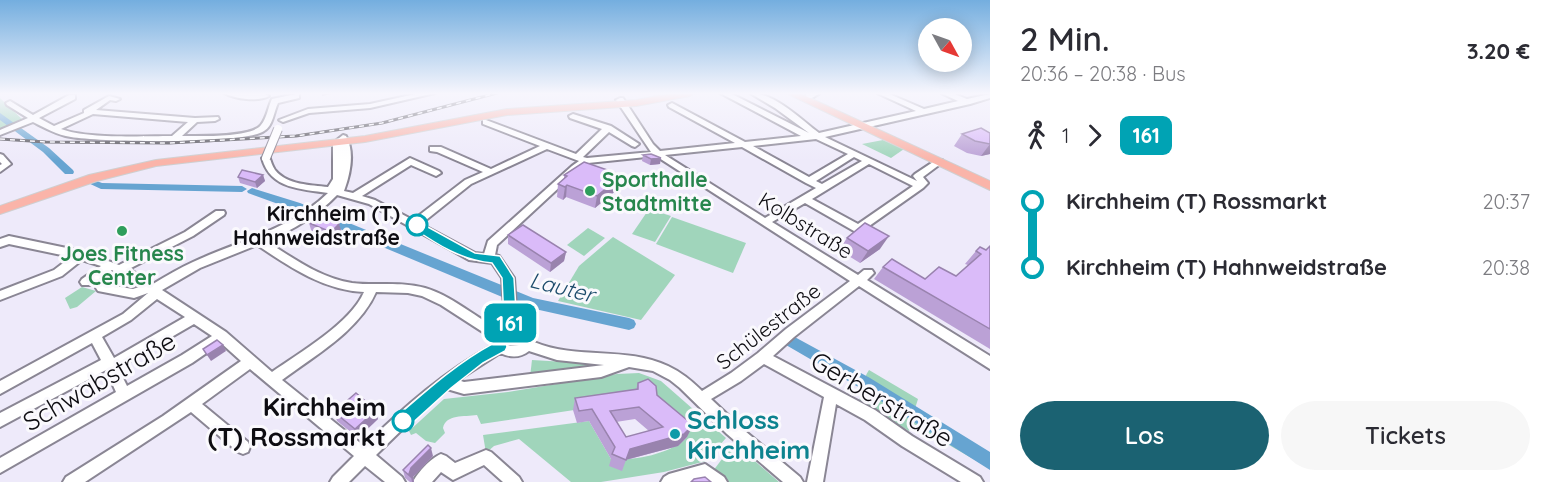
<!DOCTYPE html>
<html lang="de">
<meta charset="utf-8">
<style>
:root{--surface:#fff;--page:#f7f7f7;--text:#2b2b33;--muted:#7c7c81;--accent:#1b6272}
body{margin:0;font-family:Quicksand,sans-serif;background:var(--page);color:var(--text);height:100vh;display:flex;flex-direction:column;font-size:22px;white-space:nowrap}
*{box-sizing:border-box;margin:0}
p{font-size:20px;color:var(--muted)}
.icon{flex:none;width:33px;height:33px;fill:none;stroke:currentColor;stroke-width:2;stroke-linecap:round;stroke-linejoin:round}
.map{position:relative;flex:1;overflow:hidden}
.sheet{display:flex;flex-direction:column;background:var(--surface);width:570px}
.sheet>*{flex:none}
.badge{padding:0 12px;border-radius:9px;font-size:21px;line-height:39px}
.needle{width:39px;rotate:130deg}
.tools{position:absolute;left:918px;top:18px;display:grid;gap:12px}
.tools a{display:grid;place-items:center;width:54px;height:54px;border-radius:50%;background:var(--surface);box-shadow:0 3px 15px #0003;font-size:30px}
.map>.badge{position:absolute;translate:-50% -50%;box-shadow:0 0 0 3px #fff}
.legs{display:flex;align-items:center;gap:9px;height:66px;padding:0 30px;font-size:20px}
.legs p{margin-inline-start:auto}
.headline{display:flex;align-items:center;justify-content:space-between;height:102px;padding:0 30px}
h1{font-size:33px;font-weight:600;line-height:45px}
.primary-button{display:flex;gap:12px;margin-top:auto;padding:12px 30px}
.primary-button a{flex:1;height:69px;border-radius:36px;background:var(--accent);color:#fff;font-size:24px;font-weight:600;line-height:69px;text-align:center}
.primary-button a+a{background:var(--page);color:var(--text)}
ul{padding:0 30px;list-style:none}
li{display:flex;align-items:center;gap:21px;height:66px;font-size:22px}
li i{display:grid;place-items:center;width:9px;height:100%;margin:0 8px;background:currentColor}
li i::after{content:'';width:15px;height:15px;margin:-8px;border:4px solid;border-radius:50%;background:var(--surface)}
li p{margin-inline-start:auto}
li:first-child i{background:linear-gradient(#0000 50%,currentColor 0)}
li:last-child i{background:linear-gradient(currentColor 50%,#0000 0)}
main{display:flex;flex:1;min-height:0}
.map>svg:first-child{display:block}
</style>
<main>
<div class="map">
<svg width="990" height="482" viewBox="0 0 990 482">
<rect width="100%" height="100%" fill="#eeeafa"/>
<g fill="#a0d5bb">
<path d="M0,98L25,122L0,131Z"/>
<path d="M883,140L904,149L891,158L862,144Z"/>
<path d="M649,209L671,216L655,242L632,234Z"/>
<path d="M672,217L746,243L733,273L656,244Z"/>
<path d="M588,228L605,238L584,256L567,245Z"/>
<path d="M613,237L675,275L641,320L558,301L579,266Z"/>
<path d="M82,287L96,291L77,307L70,309L65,298Z"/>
<path d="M532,360L616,365L530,377Z"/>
<path d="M869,370L918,399L913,415L990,458L987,467L949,445L947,448L911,427L909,431L859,401C863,390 862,380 869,370Z"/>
<path d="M639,373L661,381L726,438L706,461L664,472L601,482H571L519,439L494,446L486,453L483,435L589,421L611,459C634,461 671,454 687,437L634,401L481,424L477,415C464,417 446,414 443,428L445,433L435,443L426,441L416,433L411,435L409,431L444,399L508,392L617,374Z"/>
<path d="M734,443L779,482H723L713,471Z"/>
</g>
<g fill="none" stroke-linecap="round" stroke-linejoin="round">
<g fill="#66a4d1" fill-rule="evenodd">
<path d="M0,113L49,148L73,170L74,172L73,174H65L43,152L0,120Z"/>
<path d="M91,179L102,183L242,186L247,189L242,192L101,189L86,182Z"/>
<path d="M252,188L300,203L533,298L629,318L634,320L636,324L634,328L629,330L526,307L292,209L248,193L247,191Z"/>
<path d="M791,335L870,378L990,452V470L860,388L786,345L784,341L786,337Z"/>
</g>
<defs>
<g id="minor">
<path d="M224,93L265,94L269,96C258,102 235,99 224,93Z"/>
<path d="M420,93H435L370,108L309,113L283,122L279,120L308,109L370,104Z"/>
<path d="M720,93H730L809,133L775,108L750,93C775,93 800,119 819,133L916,111L877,93H887L924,109L958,101L941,93H952L967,99L990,94V98L970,104L825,137L917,181L913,176L915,174L936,160H942L943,162L923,177L928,183L923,188L862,231H854L805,203L772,222L858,275L864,270H872L874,273L867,280L990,356V369L859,286L794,337L773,356L875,410L912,436L980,477L983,482H961L902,446L865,420L836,404L823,482H807L824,397L764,364L741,381L711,399L745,431L800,477L803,482H783L727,434L680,388L670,380L653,371L629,367L601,377L464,394L447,389L419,413L376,455L402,477L405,482H385L365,466L349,482H330L333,477L354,456L250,369L202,404L248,442L250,447L248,452L243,454L238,452L191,412L85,482H63L66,477L163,416L241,361L221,343L192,363L0,473V458L116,392L106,370L0,427V413L101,360L92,343L0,394V381L123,314L148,293L134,298L98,291L96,288L98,285L102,284L133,289L139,287L112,270L90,285H82L80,282L82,279L101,266L82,260L62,276L0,300V291L54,270L71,257L9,244L0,247V239L9,236L81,251L119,265L185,232L216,211H224L225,213L224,215L193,236L129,269L153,284C166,276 180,268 193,262C240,240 290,230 328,193C301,189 270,189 262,158L266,155L269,156C271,161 272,166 275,170C287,185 311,185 328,187L333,179V143L343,135L346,136C355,152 350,175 344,191L353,193L410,158L439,171L441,173L436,176L411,165L362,196L375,200L413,220L465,180L483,172L437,152L430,151V147H441L491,169L540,146L483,124V120H486L576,154L602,129L570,118L569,116L573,114L611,126L639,144L635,147L632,146L609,132L583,157L587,158L651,152L616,100L620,98H623L653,144L660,151L735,143L669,107L668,105L672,103L745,142L801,136ZM816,139L848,154L809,177L753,146ZM742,147L806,183L816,188L765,218L665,155ZM547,149L579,161L572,166L488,241L484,254L475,253L421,224L471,184ZM656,156L850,281L786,329L758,353L731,373L702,391C692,381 681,372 668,366C626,346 577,360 534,342C536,330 527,325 517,323L514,278L499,256L495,255L497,245L578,170L588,163ZM854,157L862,161L822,184L816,181ZM869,164L913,186L858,224L812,199ZM337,195L369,204L469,260L492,263L502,278L505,322L497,328C472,315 452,296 425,288C400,281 376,286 352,283C320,278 293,258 266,241C293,230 317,216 337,195ZM257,245C290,267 323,290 364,292C351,323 299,353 272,372L226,332L162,290L200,268ZM376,292L408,293L422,296L441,305L492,338L493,345C445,371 404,407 364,446L282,380C314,356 359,331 376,292ZM157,299L185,317L114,358L102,337L131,320ZM194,324L212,336L182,355L127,386L118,368ZM509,331L518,333L522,336V342L519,345L510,346L506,344L504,336ZM529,351L557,360L604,365L464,382L458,380L500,353C511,358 520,358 529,351Z"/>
<path d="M810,93H820L812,98H806V94Z"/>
<path d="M296,94H299V98L278,103C274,111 273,126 264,131C244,145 100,142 71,137C57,135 45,128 33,122L0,135V130L28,118L7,105L6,103L10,101L33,115L69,95H75V99L39,118L54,126L84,113V110L109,96L120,99L116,101L110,100L96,110L195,118L218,117L219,119L215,121L197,122L182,136C198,136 251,138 261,125C267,118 268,107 272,99ZM93,114L188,122L172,136C143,136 87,139 61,129Z"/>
<path d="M0,154L3,155L11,164L0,172V165L2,164L0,162Z"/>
<path d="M486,450L491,452L519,477L522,482H503L484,465L453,480L441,472L432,482H413C418,472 431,458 441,454L446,456L455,463Z"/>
<path d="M705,464L724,477L727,482H706L703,480L696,482H661L664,477L669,474Z"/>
</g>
<g id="major">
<path d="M674,93H695L690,96L636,106L507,115L365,142L156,166L97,181L0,214V206L89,175L156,160L365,136L507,109L636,100Z"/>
<path d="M786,93H799L990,181V190Z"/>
</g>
</defs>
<use href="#minor" stroke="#8a8694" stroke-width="4"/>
<use href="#major" stroke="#cfcfd0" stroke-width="2"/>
<use href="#minor" fill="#fff" fill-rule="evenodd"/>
<use href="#major" fill="#fab4a9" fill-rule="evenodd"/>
<defs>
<path id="rail" d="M0,139L46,142L169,143L296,136L382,123L497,93"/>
</defs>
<use href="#rail" stroke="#535159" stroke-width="3"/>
<use href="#rail" stroke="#faf9fd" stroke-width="1.5" stroke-dasharray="5" stroke-linecap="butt"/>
<defs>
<path id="minor-bridge" d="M266,158L278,129"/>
</defs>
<use href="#minor-bridge" stroke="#8a8694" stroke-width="10" stroke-linecap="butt"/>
<use href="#minor-bridge" stroke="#fff" stroke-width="8"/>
</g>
<g fill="#bba1d6" fill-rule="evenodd">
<path d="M990,133V154L981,156L967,153L954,146L962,134Z"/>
<path d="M643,155L660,164L650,165L642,161Z"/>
<path d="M263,175L265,181L257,188L240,183L238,177Z"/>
<path d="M564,175H622L619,188L595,208L566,197L563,200L557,197L558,184L564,179Z"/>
<path d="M309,223L342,233L333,241L312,233Z"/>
<path d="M508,235L566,252L564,261L550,272L508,244Z"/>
<path d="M847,238L880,249L860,263L839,250Z"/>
<path d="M990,246V349L874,279L883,267L925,279L956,276L968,265L965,264L976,251L986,250Z"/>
<path d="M638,383L657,395L687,437L678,446L626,460L622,471L609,466L611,459L589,421L577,423L573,410L575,398L636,389ZM635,419L649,431L626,437L616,422Z"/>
<path d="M334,412L378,419L358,438L337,421Z"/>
<path d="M433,456L413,477L414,482H410L405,478L403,470Z"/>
</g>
<g fill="#9983ae">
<path d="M322,93H336L322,96Z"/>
<path d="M990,144V154L981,156Z"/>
<path d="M661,158L660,164L650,165L651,159Z"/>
<path d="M263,175L265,181L257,188L255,182Z"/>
<path d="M622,175L619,188L595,208L597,196Z"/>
<path d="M567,185L566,197L563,200L565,187Z"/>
<path d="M339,224L342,233L333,241L331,232Z"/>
<path d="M889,236L880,249L860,263L868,251Z"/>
<path d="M566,252L564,261L550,272L551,263Z"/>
<path d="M223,345L226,351L211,361L207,355Z"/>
<path d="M376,410L378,419L358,438L355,429Z"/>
<path d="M693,425L687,437L678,446L625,460L630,449Z"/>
<path d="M431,448L433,456L413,477L414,482H412L411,477L409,474L411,468Z"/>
</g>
<g fill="#dabbf9" stroke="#9983ae" stroke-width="1.5" fill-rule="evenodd">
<path d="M981,128L990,133V144L975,141L962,134Z"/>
<path d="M651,154L661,158L651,159L643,155Z"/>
<path d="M584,162L622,175L597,196L567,185L565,187L558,184L567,176L564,175Z"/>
<path d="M242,170L263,175L255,182L238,177Z"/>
<path d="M318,216L339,224L331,232L309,223Z"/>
<path d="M865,223L889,236L868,251L847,238Z"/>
<path d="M523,225L566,252L551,263L508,235Z"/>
<path d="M990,246V329L883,267L892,259L925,279L939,267L956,276L981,254L976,251L980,247L986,250Z"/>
<path d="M217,340L223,345L207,355L203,349Z"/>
<path d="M648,379L656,386L657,395L693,425L684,434L630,449L626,460L612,454L615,447L592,409L579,411L575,398L638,389V383ZM639,407L663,427L626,437L610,411Z"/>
<path d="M356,393L376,410L355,429L334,412Z"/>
<path d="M428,445L431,448L411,468L409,474L412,476L411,477L403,470Z"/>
<path d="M705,477L711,482H691L694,479Z"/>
</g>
<linearGradient id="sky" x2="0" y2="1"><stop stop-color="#74aedf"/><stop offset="0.58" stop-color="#f7f6fd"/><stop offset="1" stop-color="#f7f6fd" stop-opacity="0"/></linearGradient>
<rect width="990" height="161" fill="url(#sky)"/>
<path fill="#00a3b4" stroke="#fff" stroke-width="1.5" d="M417,221L475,253L500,256L514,278L517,326L505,336L507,347L505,351L483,363L451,388L408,427L403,429L397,427L395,421L397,416C427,390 457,363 492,344C491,334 493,326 504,322L502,278L492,263C461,260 438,245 413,228V222Z"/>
<g fill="#2e9e5b" stroke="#faf9fd" stroke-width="2">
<circle cx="590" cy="191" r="6"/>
<circle cx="122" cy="231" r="6"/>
</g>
<g fill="#fff" stroke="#00a3b4" stroke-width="3">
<circle cx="417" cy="225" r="10"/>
<circle cx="403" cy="421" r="10"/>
</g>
<circle fill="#0f9aa8" stroke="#faf9fd" stroke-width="2" cx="675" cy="434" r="6"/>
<g text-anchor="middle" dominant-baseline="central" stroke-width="6" stroke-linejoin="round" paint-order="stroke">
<g font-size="21" font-weight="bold" fill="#27864d" stroke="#faf9fd" text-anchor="start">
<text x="602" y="179">Sporthalle<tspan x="602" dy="24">Stadtmitte</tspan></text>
<text x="122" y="253" text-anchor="middle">Joes Fitness<tspan x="122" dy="24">Center</tspan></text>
</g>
<g font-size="21" font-weight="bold" fill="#0e0d12" stroke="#faf9fd" text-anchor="end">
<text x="400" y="213">Kirchheim (T)<tspan x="400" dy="24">Hahnweidstraße</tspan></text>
</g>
<g font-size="21" fill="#0e0d12" stroke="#faf9fd">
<text transform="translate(806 225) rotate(32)">Kolbstraße</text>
<text transform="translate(768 326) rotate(-38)">Schülestraße</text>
</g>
<g font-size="22" font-style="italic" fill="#1d4c6c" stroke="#faf9fd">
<text transform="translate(562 287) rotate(14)">Lauter</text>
</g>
<g font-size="26" fill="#0e0d12" stroke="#faf9fd">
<text transform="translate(99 381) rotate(-30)">Schwabstraße</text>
<text transform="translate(882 399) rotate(31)">Gerberstraße</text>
</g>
<g font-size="26" font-weight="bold" fill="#0e0d12" stroke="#faf9fd" text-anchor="end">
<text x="386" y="406">Kirchheim<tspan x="386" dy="30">(T) Rossmarkt</tspan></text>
</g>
<g font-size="26" font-weight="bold" fill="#0d838f" stroke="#faf9fd" text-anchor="start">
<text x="687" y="419">Schloss<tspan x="687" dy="30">Kirchheim</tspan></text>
</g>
</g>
</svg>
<div class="tools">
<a><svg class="needle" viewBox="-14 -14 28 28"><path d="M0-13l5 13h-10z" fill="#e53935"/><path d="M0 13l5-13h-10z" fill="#7c7c81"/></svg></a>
</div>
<b class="badge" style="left:510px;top:323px;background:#00a3b4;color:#fff">161</b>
</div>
<section class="sheet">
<div class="headline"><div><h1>2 Min.</h1><p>20:36 – 20:38 · Bus</p></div><b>3.20 €</b></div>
<div class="legs"><svg class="icon" aria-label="walk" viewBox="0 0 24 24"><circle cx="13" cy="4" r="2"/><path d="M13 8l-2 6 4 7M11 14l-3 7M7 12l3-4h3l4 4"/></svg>1<svg class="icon" aria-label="forward" viewBox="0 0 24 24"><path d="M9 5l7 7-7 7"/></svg><b class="badge" style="background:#00a3b4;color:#fff">161</b></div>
<ul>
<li><i style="color:#00a3b4"></i><b>Kirchheim (T) Rossmarkt</b><p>20:37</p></li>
<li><i style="color:#00a3b4"></i><b>Kirchheim (T) Hahnweidstraße</b><p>20:38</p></li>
</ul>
<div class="primary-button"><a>Los</a><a>Tickets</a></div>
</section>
</main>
